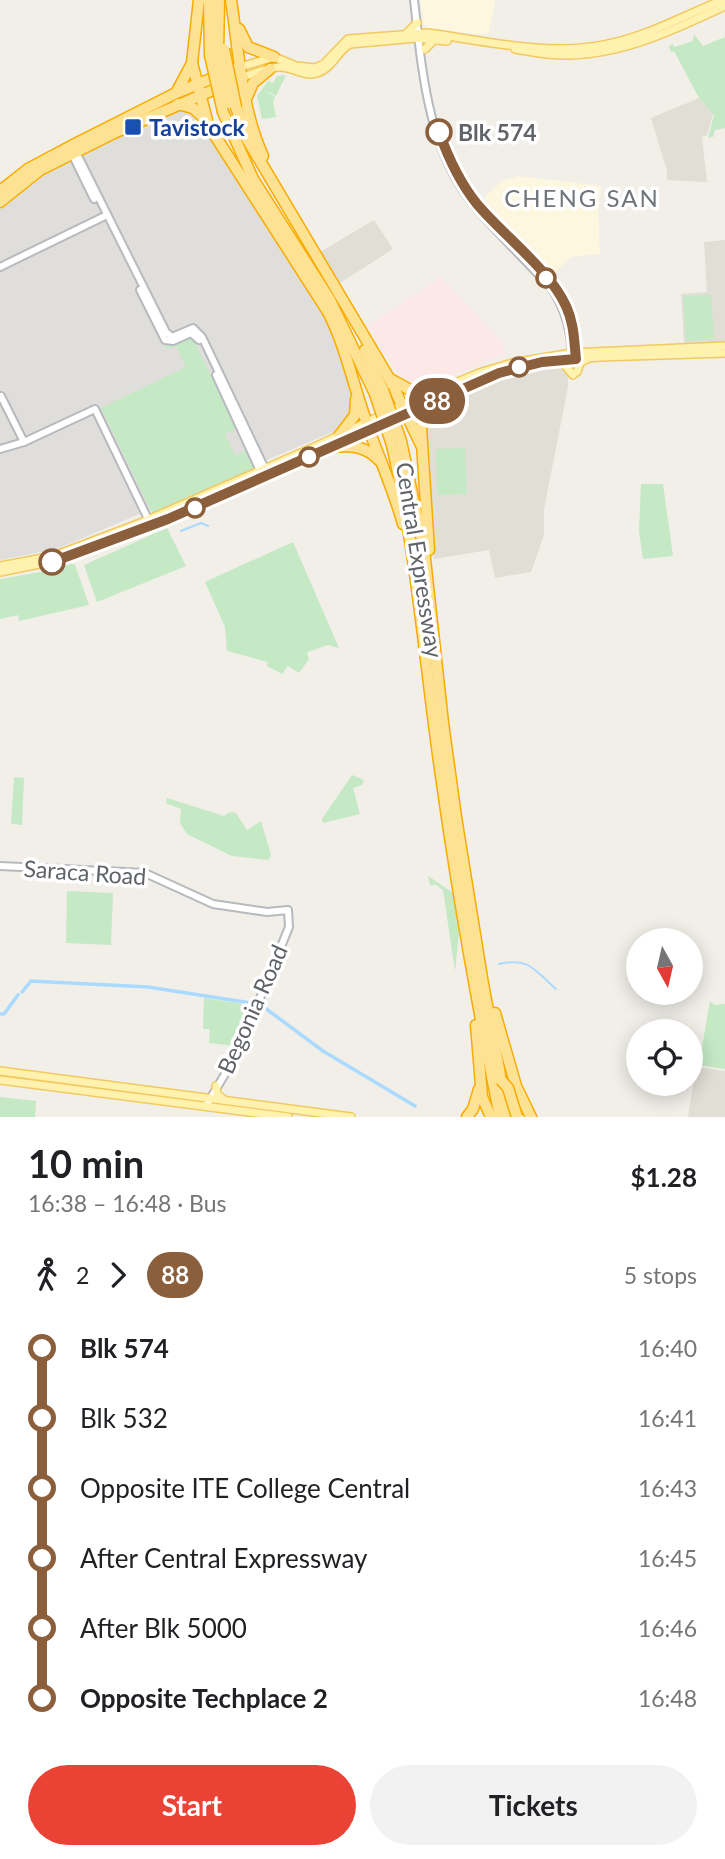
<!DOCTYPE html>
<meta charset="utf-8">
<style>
:root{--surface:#fff;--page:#f2f2f2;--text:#202124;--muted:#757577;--accent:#ea4335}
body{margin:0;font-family:Lato,sans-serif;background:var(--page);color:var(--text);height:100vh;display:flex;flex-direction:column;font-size:26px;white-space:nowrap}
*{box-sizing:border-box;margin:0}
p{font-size:23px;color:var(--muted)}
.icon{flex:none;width:38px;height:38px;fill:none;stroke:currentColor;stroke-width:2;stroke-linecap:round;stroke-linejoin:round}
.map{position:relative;height:1117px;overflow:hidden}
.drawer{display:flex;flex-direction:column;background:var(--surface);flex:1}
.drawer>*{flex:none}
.badge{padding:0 14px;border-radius:23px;font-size:24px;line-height:46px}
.needle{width:46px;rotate:172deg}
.controls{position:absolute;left:626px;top:928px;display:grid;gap:14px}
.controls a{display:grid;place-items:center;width:77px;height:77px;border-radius:50%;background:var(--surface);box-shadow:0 4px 18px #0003;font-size:35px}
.map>.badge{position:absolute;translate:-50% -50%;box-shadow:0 0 0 4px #fff}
.legs{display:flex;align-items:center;gap:10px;height:77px;padding:0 28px;font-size:23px}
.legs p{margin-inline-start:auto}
.head{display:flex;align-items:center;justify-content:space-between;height:119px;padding:0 28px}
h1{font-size:38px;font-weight:700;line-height:52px}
.primary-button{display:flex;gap:14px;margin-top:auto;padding:14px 28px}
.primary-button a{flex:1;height:80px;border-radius:42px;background:var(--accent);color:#fff;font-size:28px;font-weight:700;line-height:80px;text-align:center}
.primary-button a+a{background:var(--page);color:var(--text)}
ul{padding:0 28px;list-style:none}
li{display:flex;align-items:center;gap:24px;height:70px;font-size:26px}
li i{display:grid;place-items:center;width:10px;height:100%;margin:0 9px;background:currentColor}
li i::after{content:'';width:18px;height:18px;margin:-9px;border:5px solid;border-radius:50%;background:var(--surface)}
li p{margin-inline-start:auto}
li:first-child i{background:linear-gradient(#0000 50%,currentColor 0)}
li:last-child i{background:linear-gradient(currentColor 50%,#0000 0)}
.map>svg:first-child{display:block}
</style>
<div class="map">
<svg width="725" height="1117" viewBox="0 0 725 1117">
<rect width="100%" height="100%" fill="#f1efe8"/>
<g fill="#fef7e0">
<path d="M420,0H495L489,31L485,35L428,28L424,24Z"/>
<path d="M518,176L601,186L598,213L600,254L571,257L550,277L483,204L485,197L502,181Z"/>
</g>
<path fill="#e0deda" d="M182,108L197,113L334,332L346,367L351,391V405L347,417L335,431L57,549L0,560V207L41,172Z"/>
<g fill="#e1ded6">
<path d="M699,98L713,114L707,135L702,137L707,182L667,180V171L651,118Z"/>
<path d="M374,220L393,249L340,283L320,252Z"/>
<path d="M725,240V342L684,343L681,294L707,292L704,242Z"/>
<path d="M562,367L568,375V387L544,509V535L531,572L495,578L489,550L434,559L424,435L429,420L439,411L484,385L528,371Z"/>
<path d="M696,1067L725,1071V1117H688Z"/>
</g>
<path fill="#fce8e6" d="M441,277L502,342L506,354L492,358L434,385L412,382L398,374L367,326Z"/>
<g fill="#c5e8c5">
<path d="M694,34L703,46L725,37V128L715,130L713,137L708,138L714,115L699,98L674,51L671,52L669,46L673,44L674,47L693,41Z"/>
<path d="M286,75L276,96L264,90L275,97L273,102L276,117L262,119L257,96L268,81L273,83L277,76Z"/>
<path d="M711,295L714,339L686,341L683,296Z"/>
<path d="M191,335L237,428L225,434L235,455L246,451L255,468L153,515L101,408L186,367L176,346L166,349L165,346Z"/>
<path d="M465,448L467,494L437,495L436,449Z"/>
<path d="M641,484H663L673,556L643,559L639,531Z"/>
<path d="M167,528L186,566L97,602L84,565Z"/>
<path d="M293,542L339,648L328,645L308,652L307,654L309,659L299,673L288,666L282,674L267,666L268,662L227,651L225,627L205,582Z"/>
<path d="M71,563L75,565L89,605L19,621L18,615L0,619V579L46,571Z"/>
<path d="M352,775L364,780L362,785L353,788L360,814L323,823L322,819Z"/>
<path d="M14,777L24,778L22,825L11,824Z"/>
<path d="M167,798L224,816L230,812L236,813L247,830L261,821L271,855L269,860L232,856L187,834L180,823L181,809L166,803Z"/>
<path d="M428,876L453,893L459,933L455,971L443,890L436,885H430Z"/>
<path d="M67,891L113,893L111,945L66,943Z"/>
<path d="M204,998L244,1004L242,1011L247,1016L235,1046L209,1043L210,1029H203Z"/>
<path d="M710,1001L715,1005L725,1004V1069L699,1065Z"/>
<path d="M0,1097L36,1101L35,1117H0Z"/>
</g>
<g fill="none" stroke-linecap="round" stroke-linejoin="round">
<g stroke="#aadaff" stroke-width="2">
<path d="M181,531L201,523L208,526"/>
<path d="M499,964C530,957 534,970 556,989"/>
</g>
<g stroke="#aadaff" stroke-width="3.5">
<path d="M22,992L31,981L148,987L251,1003"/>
<path d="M261,1005L323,1051L415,1106"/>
<path d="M0,1014H4L18,995"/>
</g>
<defs>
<g id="secondary">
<path d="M414,0C422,69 427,146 472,203C497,233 526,260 552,289C566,311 571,331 572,357"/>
<path d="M76,152L166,332L172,337L193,328L202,337L266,471"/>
<path d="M72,154L94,199"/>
<path d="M0,267L107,215"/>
<path d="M140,290L165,340L173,341L191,333L199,340"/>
<path d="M216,375L261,473"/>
<path d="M1,396L24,442"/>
<path d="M0,449L24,442L95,409L149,521"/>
<path d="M0,866L145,873L213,904L267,912L288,910L289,927L238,1052L206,1106"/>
</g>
<g id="primary">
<path d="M407,33L417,23"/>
<path d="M425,49L435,39"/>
<path d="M515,49C533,52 551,56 569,55C624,54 676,29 725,6"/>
<path d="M240,67L274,57L296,66L315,68L324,64L348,39L428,33C485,41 551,57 608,44C648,36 685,15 723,0"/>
<path d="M243,77C254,74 268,67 280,67C293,67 304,77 317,73C333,68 337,51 350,44L416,38L447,41"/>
<path d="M559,361L564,364L573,375"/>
<path d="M577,372L580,363L587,359"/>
<path d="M0,566L54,556L143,522L319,445L403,405L479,373L512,363L572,353L725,346"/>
<path d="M0,572L59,560L151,526L472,385L513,369L542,362L600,357L725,353"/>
<path d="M0,1071L351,1117"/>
<path d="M0,1080L288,1117"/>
<path d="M216,1086L217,1094L224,1100"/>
</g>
<g id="highway">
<path d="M209,0L210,55"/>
<path d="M231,0C239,52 241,108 263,156"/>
<path d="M239,29L248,47L274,57"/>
<path d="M218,52L219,0"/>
<path d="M192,63L207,120"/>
<path d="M176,93L192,63L199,0"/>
<path d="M247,97L253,83L270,69"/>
<path d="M178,104L193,108L203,117L328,312C345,345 352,380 364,415C376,452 393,487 403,524"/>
<path d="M236,107L247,139L389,378L421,445"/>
<path d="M223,112L253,179L330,300L375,394"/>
<path d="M0,191L28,169L75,144L176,93L240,67"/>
<path d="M0,202L40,170L114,133L243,77"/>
<path d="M365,350L383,390"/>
<path d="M390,379L414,392L439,391"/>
<path d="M339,436L355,415L356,399"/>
<path d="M401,441L424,550L443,723L456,817L483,984L508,1117"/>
<path d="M392,445C417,554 425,666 441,776C457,890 477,1004 500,1117"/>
<path d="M333,447C352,445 366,446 380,461"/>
<path d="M429,550L421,428L427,414L447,397"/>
<path d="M495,1013L516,1086L531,1117"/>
<path d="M476,1025L482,1097L491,1117"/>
<path d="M467,1117L473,1109L479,1089"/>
</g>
</defs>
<use href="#secondary" stroke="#b6babf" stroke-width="10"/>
<use href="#primary" stroke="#f2c960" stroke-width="10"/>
<use href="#highway" stroke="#f9ab00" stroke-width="13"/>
<use href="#secondary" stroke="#fff" stroke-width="6"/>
<use href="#primary" stroke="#fff2af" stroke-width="7"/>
<use href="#highway" stroke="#fde293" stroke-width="10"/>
<defs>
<g id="highway-bridge">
<path d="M224,49L236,107"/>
<path d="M218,52L229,103"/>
<path d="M210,55L223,112"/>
<path d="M383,390L401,441"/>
<path d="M375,394L392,445"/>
<path d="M501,1080L508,1088L517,1117"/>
</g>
</defs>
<use href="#highway-bridge" stroke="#f9ab00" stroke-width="13" stroke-linecap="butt"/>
<use href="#highway-bridge" stroke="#fde293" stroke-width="10"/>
</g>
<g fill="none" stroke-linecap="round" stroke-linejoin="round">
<defs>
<path id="line-1" d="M52,562L168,519L499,373L542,362L576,359C574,340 574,323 566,306C549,269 503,235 477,204C460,183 448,157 439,132"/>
</defs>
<use href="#line-1" stroke="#fff" stroke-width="16"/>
<use href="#line-1" stroke="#8b5e3c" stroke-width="10"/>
</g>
<rect fill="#1a4fb4" stroke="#fff" stroke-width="2.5" x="124" y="118" width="18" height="18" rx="3.5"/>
<g fill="#fff" stroke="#8b5e3c" stroke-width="3.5">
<circle cx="439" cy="132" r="12"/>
<circle cx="546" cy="278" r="9"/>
<circle cx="519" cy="367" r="9"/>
<circle cx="309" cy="457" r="9"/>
<circle cx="195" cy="508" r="9"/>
<circle cx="52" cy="562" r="12"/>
</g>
<g text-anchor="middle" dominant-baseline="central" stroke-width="7" stroke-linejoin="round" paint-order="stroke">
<g font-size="23" font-weight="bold" fill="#164399" stroke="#fff" text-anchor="start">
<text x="149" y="127">Tavistock</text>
</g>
<g font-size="23" font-weight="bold" fill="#5f6368" stroke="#fff" text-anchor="start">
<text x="458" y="132">Blk 574</text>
</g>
<g font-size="23" fill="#5f6368" stroke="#fff">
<text transform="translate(420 560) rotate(81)">Central Expressway</text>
<text transform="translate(85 872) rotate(4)">Saraca Road</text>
<text transform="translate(252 1009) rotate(-66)">Begonia Road</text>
</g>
<g font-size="24" letter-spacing="2" fill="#70757a" stroke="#fff">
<text x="582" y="197">CHENG SAN</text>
</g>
</g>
</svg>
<div class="controls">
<a><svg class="needle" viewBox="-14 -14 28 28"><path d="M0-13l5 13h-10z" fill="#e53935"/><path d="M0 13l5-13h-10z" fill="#757577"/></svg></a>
<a><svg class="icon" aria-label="locate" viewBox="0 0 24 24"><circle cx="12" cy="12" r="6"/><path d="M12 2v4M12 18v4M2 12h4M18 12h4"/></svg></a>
</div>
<b class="badge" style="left:437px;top:401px;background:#8b5e3c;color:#fff">88</b>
</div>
<section class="drawer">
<div class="head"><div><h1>10 min</h1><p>16:38 – 16:48 · Bus</p></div><b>$1.28</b></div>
<div class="legs"><svg class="icon" aria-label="walk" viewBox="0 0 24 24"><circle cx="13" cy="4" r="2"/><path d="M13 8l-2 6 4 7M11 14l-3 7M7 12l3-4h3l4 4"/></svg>2<svg class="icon" aria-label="forward" viewBox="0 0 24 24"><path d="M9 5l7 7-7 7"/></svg><b class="badge" style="background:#8b5e3c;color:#fff">88</b><p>5 stops</p></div>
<ul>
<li><i style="color:#8b5e3c"></i><b>Blk 574</b><p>16:40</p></li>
<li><i style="color:#8b5e3c"></i><span>Blk 532</span><p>16:41</p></li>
<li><i style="color:#8b5e3c"></i><span>Opposite ITE College Central</span><p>16:43</p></li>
<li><i style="color:#8b5e3c"></i><span>After Central Expressway</span><p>16:45</p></li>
<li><i style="color:#8b5e3c"></i><span>After Blk 5000</span><p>16:46</p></li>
<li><i style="color:#8b5e3c"></i><b>Opposite Techplace 2</b><p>16:48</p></li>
</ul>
<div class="primary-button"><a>Start</a><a>Tickets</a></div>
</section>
